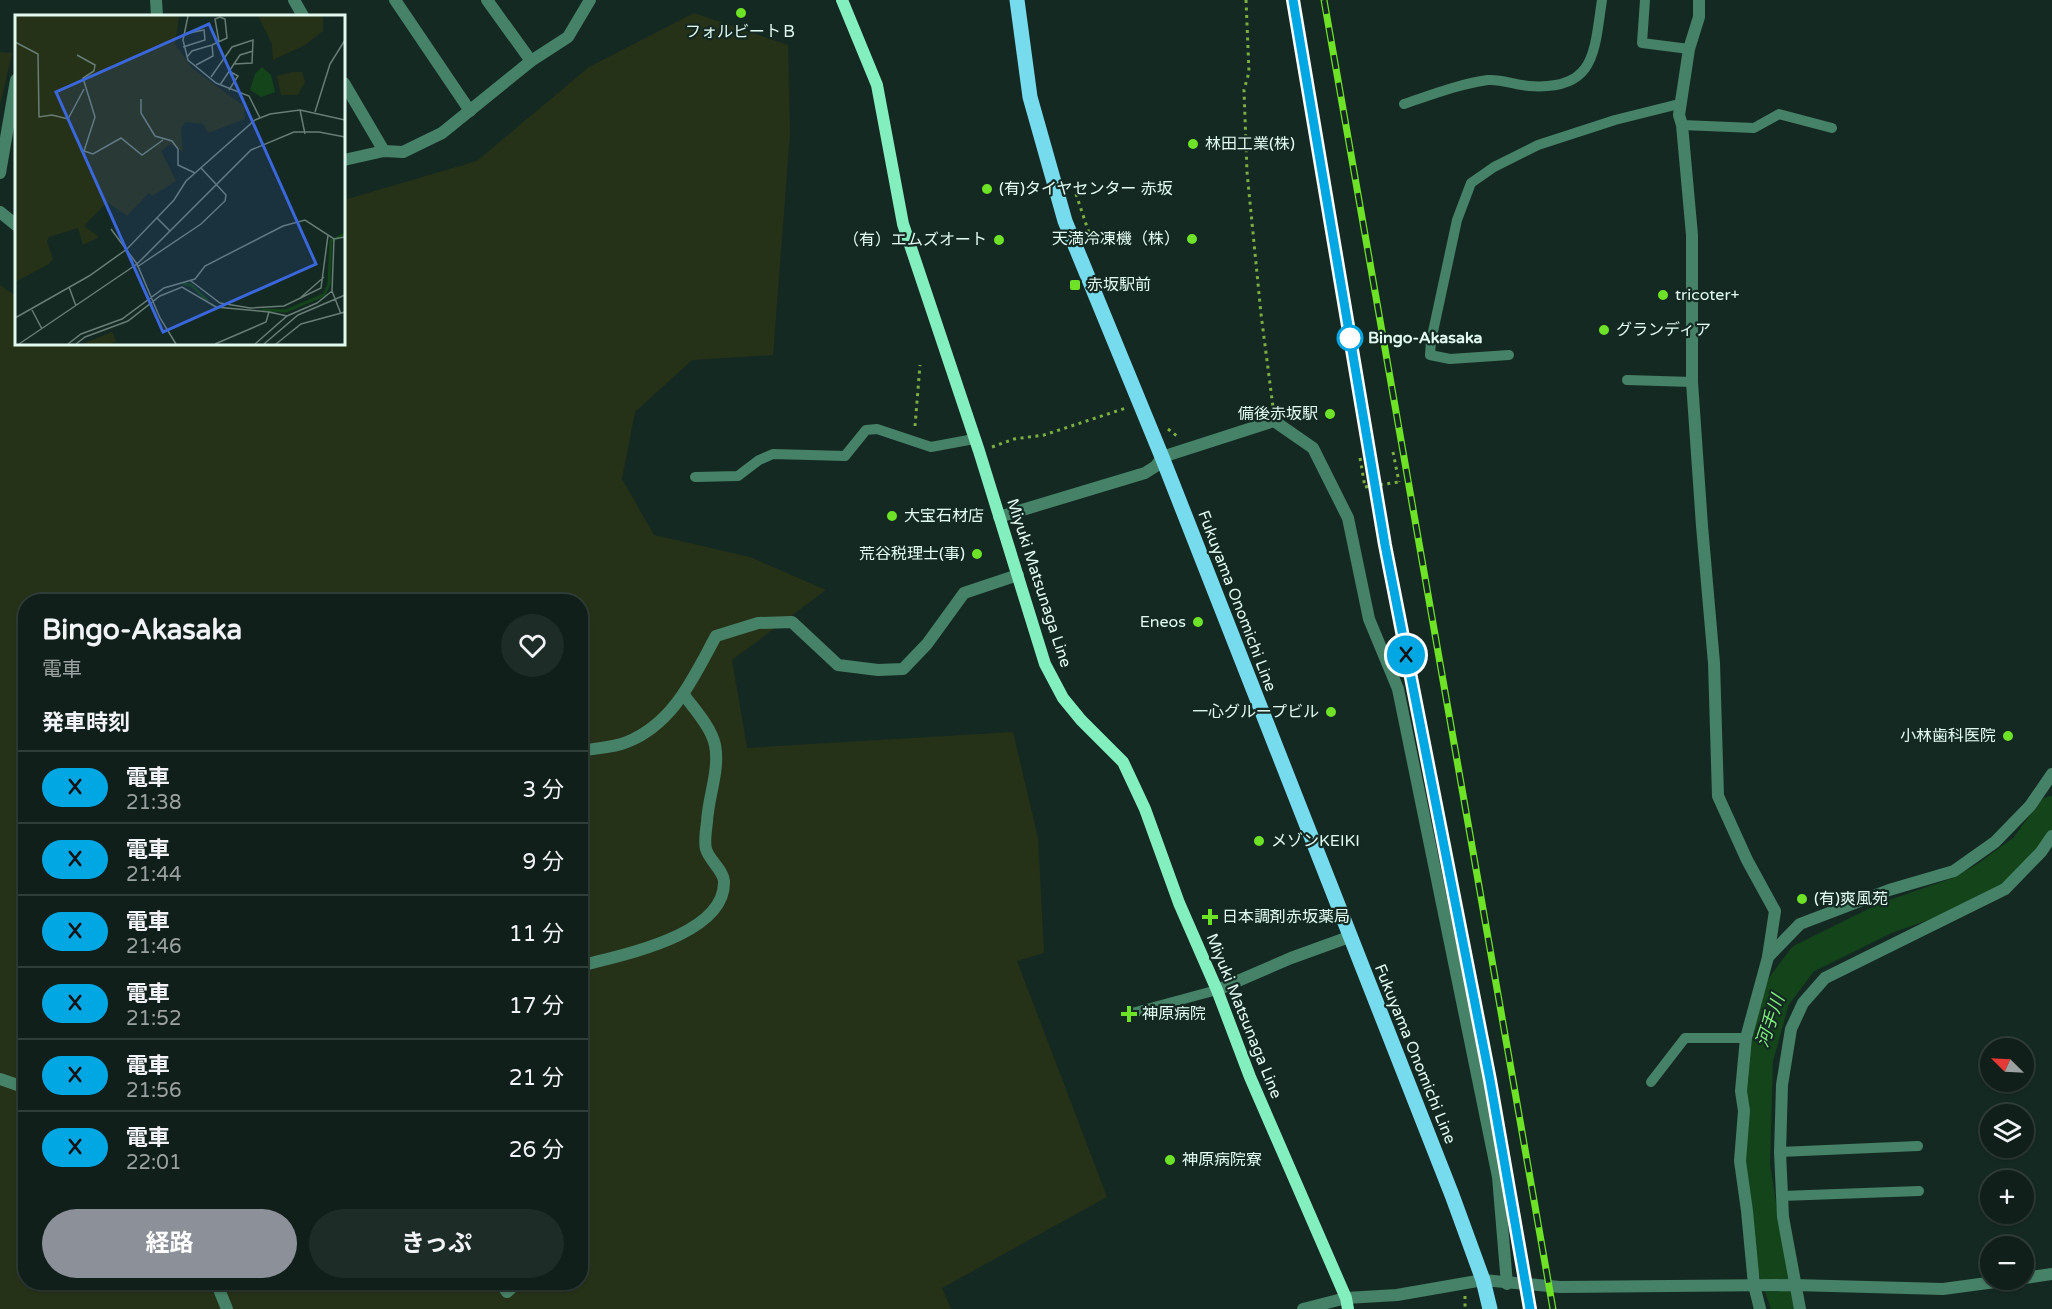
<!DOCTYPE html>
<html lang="ja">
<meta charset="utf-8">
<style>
:root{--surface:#101f1a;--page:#1e2c27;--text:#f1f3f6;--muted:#9ca2a2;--line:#303d39;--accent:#8c9099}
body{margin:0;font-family:"Varela Round","Noto Sans JP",sans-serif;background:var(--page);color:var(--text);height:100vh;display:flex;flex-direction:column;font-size:22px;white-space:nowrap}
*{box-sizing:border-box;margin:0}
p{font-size:20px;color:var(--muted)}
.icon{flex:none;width:33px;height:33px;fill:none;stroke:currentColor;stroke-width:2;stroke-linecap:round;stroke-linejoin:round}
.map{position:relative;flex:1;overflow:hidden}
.details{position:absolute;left:18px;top:594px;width:570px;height:696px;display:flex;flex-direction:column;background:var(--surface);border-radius:24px;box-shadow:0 2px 4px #0004,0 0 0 2px var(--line)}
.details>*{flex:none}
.badge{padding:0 12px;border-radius:20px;font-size:21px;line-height:39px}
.needle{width:39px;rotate:294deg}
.fabs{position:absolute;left:1980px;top:1038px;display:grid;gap:12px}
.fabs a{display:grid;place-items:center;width:54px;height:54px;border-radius:50%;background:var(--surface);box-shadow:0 2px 4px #0004,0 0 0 2px var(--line);font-size:30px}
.map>.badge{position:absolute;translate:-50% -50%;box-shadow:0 0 0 3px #fff}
h2{padding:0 24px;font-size:22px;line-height:54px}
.round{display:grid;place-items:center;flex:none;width:63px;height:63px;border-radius:32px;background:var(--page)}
.summary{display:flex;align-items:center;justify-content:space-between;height:102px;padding:0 24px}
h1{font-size:28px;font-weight:700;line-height:45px}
.primary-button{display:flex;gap:12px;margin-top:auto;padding:12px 24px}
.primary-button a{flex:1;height:69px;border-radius:36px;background:var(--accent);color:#fff;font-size:24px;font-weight:700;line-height:69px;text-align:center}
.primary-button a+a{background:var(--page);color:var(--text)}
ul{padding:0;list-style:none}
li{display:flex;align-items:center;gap:18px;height:72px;padding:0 24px;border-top:2px solid var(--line)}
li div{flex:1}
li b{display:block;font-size:22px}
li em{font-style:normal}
li .badge{min-width:66px;font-weight:700;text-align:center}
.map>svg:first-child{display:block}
</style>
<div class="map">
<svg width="2052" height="1309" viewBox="0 0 2052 1309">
<rect width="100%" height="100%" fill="#152923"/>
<g fill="#263218" fill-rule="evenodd">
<path d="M694,13L788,45L790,134L773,355L692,360L635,412L622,479L654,535L750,557L826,590L732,660L747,748L1013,732L1038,838L1044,953L1017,961L1107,1197L942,1288L951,1309H0V285L16,296V344H344V200L477,161L589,67ZM26,602H580V1282H26Z"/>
<path d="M0,52L12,53L0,105Z"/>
</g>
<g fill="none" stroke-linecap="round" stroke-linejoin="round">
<path stroke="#13441a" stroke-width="32" d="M1788,1309L1767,1249L1754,1165L1757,1059L1774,998L1803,959L1886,918L1958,893L1987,877L2025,849L2052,812"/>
<g stroke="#7cae42" stroke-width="3" stroke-dasharray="3 4.5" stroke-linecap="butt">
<path d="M1246,0L1249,72L1244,90L1247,172L1261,314L1273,407"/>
<path d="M1076,194L1089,233"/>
<path d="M915,426L920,365"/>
<path d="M1168,429L1177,436L1180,435"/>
<path d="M992,447L1014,439L1044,435L1126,408"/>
<path d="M1393,452L1399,482"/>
<path d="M1360,458L1365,487"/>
<path d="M1465,1296V1309"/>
</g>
<g stroke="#468267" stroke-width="10">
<path d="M1645,0L1642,43L1689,49"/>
<path d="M1404,104C1431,95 1459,84 1488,80C1501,79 1516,85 1529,86C1596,91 1594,52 1602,0"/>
<path d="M1682,125L1754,128L1779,114L1832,128"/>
<path d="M1509,355L1450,359L1430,355L1431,341L1457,220L1471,183L1494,167L1538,145L1615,120L1679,104"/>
<path d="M1627,380L1692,382"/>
<path d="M695,477L738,476L759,460L773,454L845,456L866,430L877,429L931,447L974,439"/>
<path d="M1132,1013L1217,990"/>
<path d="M1651,1082L1685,1038H1746"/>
<path d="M1780,1152L1918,1146"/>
<path d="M1782,1196L1919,1191"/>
</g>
<g stroke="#468267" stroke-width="12">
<path d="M156,0L157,16"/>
<path d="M294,0L303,16"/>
<path d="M395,0L470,111"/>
<path d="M487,0L531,61"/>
<path d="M1699,0V17L1689,49L1679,115L1682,125L1692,235V382L1702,526L1714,663L1718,796L1747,860L1775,911L1768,957L1746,1038L1741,1091L1744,1111L1740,1161L1747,1211L1754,1285L1760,1309"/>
<path d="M344,83L384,151"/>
<path d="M344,160L384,151L403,152L442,133L531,61L568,37L590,0"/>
<path d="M0,173L16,80"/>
<path d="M0,212L16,225"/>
<path d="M999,517L1145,473L1156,466L1162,457L1274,421L1313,448L1348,518L1369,619L1398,689L1498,1177L1507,1284"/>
<path d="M580,751C595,748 613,748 627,742C674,723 693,678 716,636L758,623L792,622L838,665L878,670L903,669L927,644L964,593L1018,575"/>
<path d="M1768,957L1800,924L1889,890L1954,871L1995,842L2030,806L2052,774"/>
<path d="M580,966C620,955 726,936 724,881C723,870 709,860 706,849C704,842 706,830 707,822C708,797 720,770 715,745C711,727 695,710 684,695"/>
<path d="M1217,990L1291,958L1349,937"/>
<path d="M0,1079L26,1088"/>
<path d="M2024,1278L2052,1274"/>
<path d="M216,1282L227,1309"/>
<path d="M500,1282L507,1292L518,1282"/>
<path d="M1303,1309L1346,1298L1397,1295L1483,1280L1560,1287L1794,1285L1943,1289L2010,1280"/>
<path d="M1800,1309L1783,1217L1780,1152L1782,1085L1791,1029L1803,1003L1825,978L2005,889L2041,852L2052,836"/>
</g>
<path stroke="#84efbe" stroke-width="12" d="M842,0L877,85L903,224L979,451L1045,664L1063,698L1081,720L1123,762L1145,809L1179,903L1217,990L1250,1077L1346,1298L1348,1309"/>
<path stroke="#76dbed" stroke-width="15" d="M1017,0L1030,97L1065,221L1162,457L1452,1195L1483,1280L1490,1309"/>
<defs>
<g id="rail">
<path d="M1293,0L1385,545L1490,1080L1530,1309"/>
<path d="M1324,0L1553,1309"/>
</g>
</defs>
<use href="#rail" stroke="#6de226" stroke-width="7"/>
<use href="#rail" stroke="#152923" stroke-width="4.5" stroke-dasharray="14" stroke-linecap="butt"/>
<path stroke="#7cae42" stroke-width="3" stroke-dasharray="3 4.5" stroke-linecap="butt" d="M1365,487L1399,482"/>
</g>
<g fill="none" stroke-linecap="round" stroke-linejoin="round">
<defs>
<path id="line" d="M1293,0L1385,545L1490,1080L1530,1309"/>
</defs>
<use href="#line" stroke="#fff" stroke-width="14"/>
<use href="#line" stroke="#00a7e3" stroke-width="9"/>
</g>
<g fill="#6de226" stroke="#152923" stroke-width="2">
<circle cx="741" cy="13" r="6"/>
<circle cx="1193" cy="144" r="6"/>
<circle cx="987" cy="189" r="6"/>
<circle cx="1192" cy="239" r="6"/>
<circle cx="999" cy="240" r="6"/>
<rect x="1069" y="279" width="12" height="12" rx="3"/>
<circle cx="1663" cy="295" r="6"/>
<circle cx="1604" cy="330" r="6"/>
<circle cx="1330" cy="414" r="6"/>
<circle cx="892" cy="516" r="6"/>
<circle cx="977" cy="554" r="6"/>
<circle cx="1198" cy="622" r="6"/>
<circle cx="1331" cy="712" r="6"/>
<circle cx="2008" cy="736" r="6"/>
<circle cx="1259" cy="841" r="6"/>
<circle cx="1802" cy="899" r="6"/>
<path d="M1207 908h6v6h6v6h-6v6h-6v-6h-6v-6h6z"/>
<path d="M1126 1005h6v6h6v6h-6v6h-6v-6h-6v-6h6z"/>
<circle cx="1170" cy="1160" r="6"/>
</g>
<circle fill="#fff" stroke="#00a7e3" stroke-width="3" cx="1350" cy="338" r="12"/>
<g text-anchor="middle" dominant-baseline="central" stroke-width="4.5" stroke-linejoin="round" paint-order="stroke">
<g font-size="16" fill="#e1fbf1" stroke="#152923" text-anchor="start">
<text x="741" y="32" text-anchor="middle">フォルビートＢ</text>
<text x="1205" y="144">林田工業(株)</text>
<text x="999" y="189">(有)タイヤセンター 赤坂</text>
<text x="1180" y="239" text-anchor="end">天満冷凍機（株）</text>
<text x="987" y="240" text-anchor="end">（有）エムズオート</text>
<text x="1087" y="285">赤坂駅前</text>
<text x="1675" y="295">tricoter+</text>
<text x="1616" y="330">グランディア</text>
<text x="1318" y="414" text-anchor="end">備後赤坂駅</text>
<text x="904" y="516">大宝石材店</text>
<text x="965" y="554" text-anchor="end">荒谷税理士(事)</text>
<text x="1186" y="622" text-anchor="end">Eneos</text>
<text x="1319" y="712" text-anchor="end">一心グループビル</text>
<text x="1996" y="736" text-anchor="end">小林歯科医院</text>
<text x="1271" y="841">メゾンKEIKI</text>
<text x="1814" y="899">(有)爽風苑</text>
<text x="1222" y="917">日本調剤赤坂薬局</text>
<text x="1142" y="1014">神原病院</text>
<text x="1182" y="1160">神原病院寮</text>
</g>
<g font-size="16" font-weight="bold" fill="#e1fbf1" stroke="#152923" text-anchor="start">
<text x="1368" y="338">Bingo-Akasaka</text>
</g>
<g font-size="16" fill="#e1fbf1" stroke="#152923">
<text transform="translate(1039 583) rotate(72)">Miyuki Matsunaga Line</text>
<text transform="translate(1237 601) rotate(69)">Fukuyama Onomichi Line</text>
<text transform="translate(1244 1016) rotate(68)">Miyuki Matsunaga Line</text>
<text transform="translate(1415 1054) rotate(68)">Fukuyama Onomichi Line</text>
</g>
<g font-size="18" font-style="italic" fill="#7eed7c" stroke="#152923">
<text transform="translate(1770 1021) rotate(-71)">河手川</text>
</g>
</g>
<g transform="translate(15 15)">
<rect width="330" height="330" fill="#152923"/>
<path d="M0,1H164L160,29L177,53L229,91L230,104L193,118L188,109L170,107L166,114L168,137L155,129L146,136L161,166L137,181L134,178L112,201L92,187L69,211L84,222L68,230L63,213L34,222L32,227L38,244L34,249L0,267ZM243,1H308V16L290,30L258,45L257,29ZM277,57H287L290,67L283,80H266L262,61ZM97,317L101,326L95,329H67Z" fill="#263218"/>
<path d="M247,52L256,60L260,77L246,82L235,75L240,59Z" fill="#13441a"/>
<path fill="none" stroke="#13441a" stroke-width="3" d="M168,269L176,270L193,286M247,295L271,296L309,280L314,269L316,226L330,219"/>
<path fill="none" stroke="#677d75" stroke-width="1.5" d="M173,1L168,25L173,45L201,68L234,81L245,103M0,27L23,39L24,102L37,100L53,104L69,74M168,32L190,25L189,15L169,19M62,40L80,50L79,56L68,63L80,102L69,136L78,139L106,123L127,140L148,125M172,42L177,36L197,30L212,23L210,4L205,2L200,4L204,27M181,50L198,41L197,30M214,56L223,61L214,75M196,62L217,32L238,25L237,48L219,49M205,70L225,40L238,36M126,84V98L140,121L157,126L163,134V150L180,158M285,95L290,119M300,97L315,49L330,25M142,203L155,216M96,214L122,249L145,303L161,329M122,252L186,209L210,186L211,180L186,153M176,266L205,288L235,293L269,291L306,273L313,220M54,272L61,291M317,276L326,299M284,284L309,262M16,293L27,314M0,303L74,261L112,234L159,185L171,166L240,105L255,99L285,95L330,105M4,329L122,249L236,135L279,117H304L330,122M53,329L66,319L107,304L149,273L180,264L190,251L268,211L290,205L319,224L330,222M61,329L70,322L113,306L145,281L167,272L201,292L254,297M200,329L251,307L254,297L272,301M240,329L272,301L302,288L317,276L319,224M249,329L283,300L330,280M261,329L286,309L330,297"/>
<path fill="#3a68dc" fill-opacity="0.15" stroke="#3a68dc" stroke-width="3" d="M194,9L301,249L148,317L41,77Z"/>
<rect width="330" height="330" fill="none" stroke="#e1fbf1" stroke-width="3"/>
</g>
</svg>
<div class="fabs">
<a><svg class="needle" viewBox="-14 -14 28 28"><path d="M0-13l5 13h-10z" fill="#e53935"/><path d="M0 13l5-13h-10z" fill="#9ca2a2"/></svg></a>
<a><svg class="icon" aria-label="layers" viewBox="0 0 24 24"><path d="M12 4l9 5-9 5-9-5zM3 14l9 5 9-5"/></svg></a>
<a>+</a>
<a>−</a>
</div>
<b class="badge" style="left:1406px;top:655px;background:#00a7e3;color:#111">X</b>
<section class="details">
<div class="summary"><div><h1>Bingo-Akasaka</h1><p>電車</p></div><a class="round"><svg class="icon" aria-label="heart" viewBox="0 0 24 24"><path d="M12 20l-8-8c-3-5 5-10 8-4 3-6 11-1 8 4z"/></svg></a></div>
<h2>発車時刻</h2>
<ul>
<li><span class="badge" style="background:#00a7e3;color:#111">X</span><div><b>電車</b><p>21:38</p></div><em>3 分</em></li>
<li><span class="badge" style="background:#00a7e3;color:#111">X</span><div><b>電車</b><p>21:44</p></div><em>9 分</em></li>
<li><span class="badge" style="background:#00a7e3;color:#111">X</span><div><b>電車</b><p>21:46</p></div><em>11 分</em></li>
<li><span class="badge" style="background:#00a7e3;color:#111">X</span><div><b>電車</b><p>21:52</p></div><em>17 分</em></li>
<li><span class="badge" style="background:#00a7e3;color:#111">X</span><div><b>電車</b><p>21:56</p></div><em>21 分</em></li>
<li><span class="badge" style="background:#00a7e3;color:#111">X</span><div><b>電車</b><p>22:01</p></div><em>26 分</em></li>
</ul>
<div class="primary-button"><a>経路</a><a>きっぷ</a></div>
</section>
</div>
